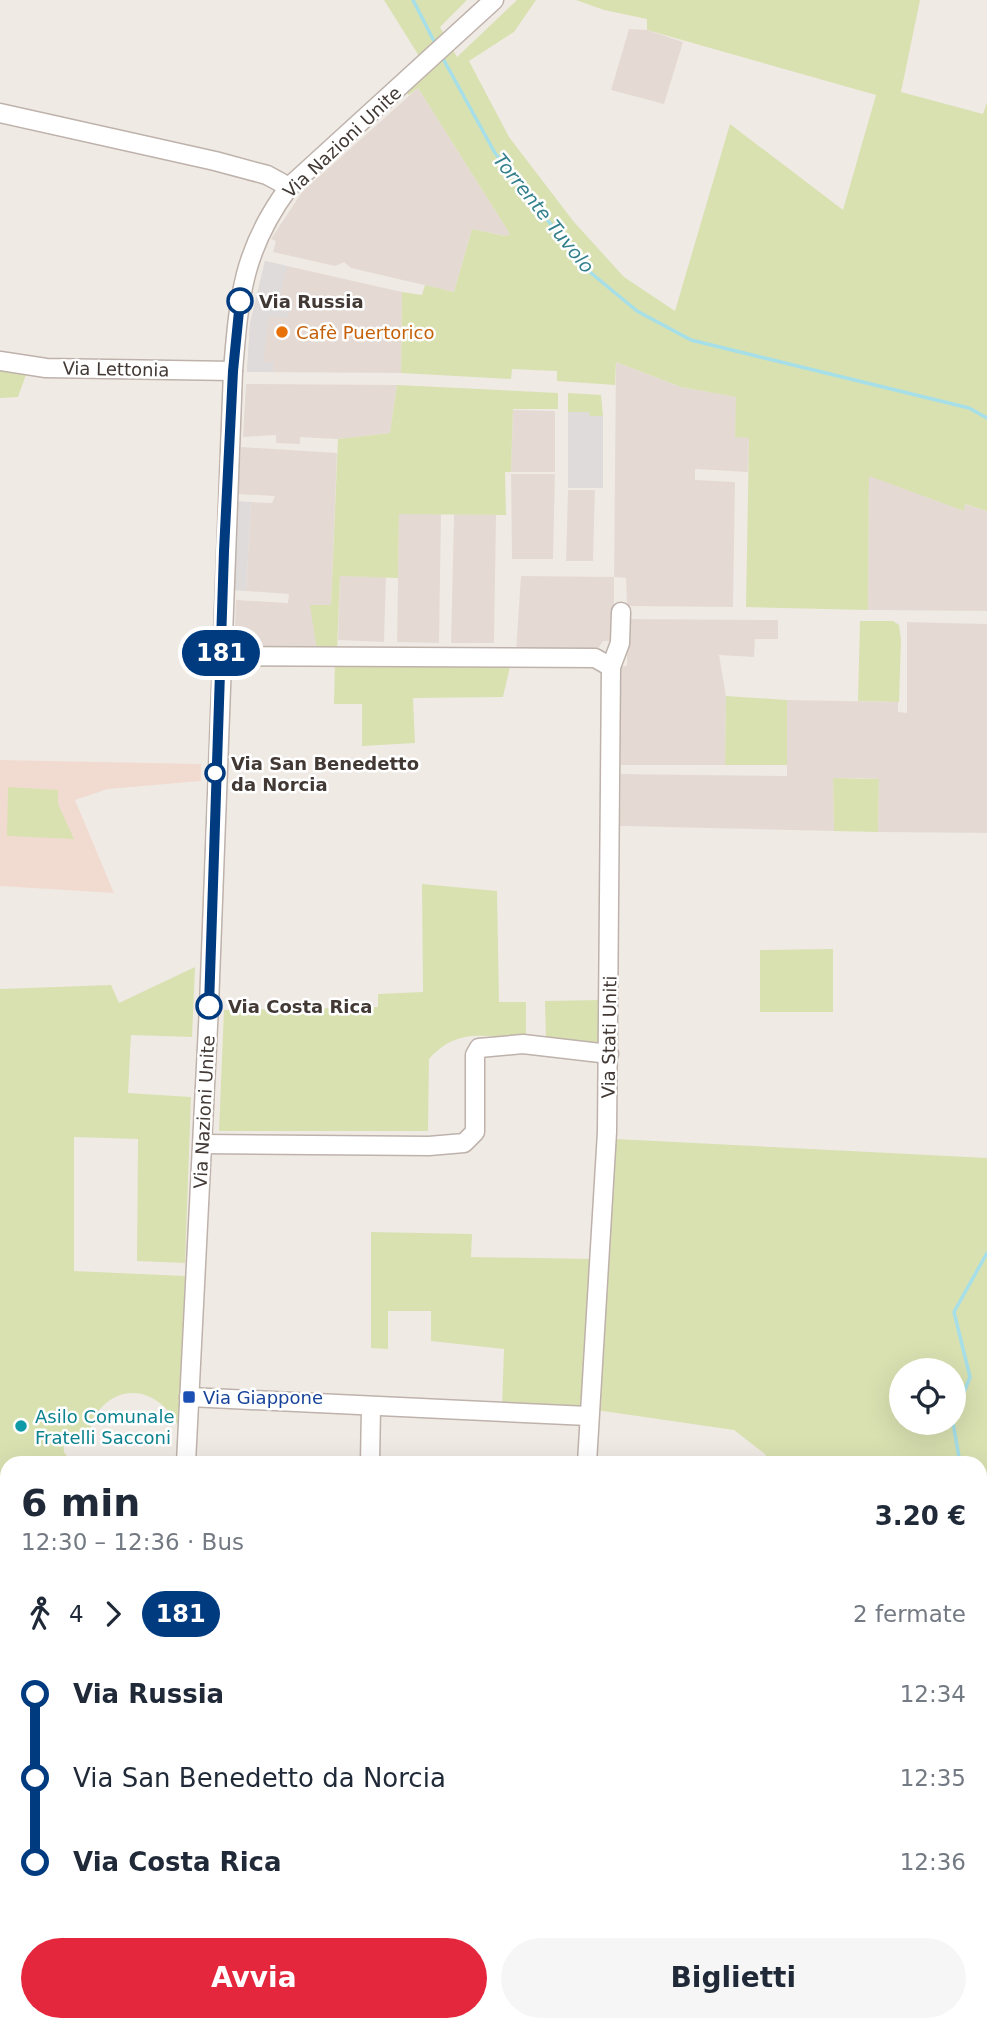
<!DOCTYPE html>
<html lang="it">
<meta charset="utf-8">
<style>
:root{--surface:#fff;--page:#f6f6f7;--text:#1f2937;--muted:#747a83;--accent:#e5273e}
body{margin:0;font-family:"DejaVu Sans",sans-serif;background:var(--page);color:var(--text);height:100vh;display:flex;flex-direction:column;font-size:26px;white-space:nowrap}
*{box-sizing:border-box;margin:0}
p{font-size:23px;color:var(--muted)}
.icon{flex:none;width:38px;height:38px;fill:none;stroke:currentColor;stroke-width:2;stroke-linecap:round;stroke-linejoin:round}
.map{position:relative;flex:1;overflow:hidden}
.panel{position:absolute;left:0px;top:1456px;width:987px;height:576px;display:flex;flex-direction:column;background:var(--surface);border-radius:21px 21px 0 0;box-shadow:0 7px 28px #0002}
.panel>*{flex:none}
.badge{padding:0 14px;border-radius:23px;font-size:24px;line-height:46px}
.fabs{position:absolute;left:889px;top:1358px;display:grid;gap:14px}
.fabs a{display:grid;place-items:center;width:77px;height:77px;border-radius:50%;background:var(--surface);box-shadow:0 7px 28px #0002;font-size:35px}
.map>.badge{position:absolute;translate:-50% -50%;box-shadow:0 0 0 4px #fff}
.legs{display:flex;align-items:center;gap:10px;height:77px;padding:0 21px;font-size:23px}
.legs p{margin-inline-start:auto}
.summary{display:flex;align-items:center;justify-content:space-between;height:119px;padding:0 21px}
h1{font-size:38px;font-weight:600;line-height:52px}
.cta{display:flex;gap:14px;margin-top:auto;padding:14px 21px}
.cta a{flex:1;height:80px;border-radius:42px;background:var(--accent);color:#fff;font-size:28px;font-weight:600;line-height:80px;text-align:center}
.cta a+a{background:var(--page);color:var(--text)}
ul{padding:0 21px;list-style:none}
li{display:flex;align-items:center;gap:24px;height:84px;font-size:26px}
li i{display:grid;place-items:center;width:10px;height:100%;margin:0 9px;background:currentColor}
li i::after{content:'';width:18px;height:18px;margin:-9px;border:5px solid;border-radius:50%;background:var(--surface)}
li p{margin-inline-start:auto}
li:first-child i{background:linear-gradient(#0000 50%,currentColor 0)}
li:last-child i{background:linear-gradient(currentColor 50%,#0000 0)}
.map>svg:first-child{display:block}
</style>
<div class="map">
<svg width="987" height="2031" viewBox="0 0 987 2031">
<rect width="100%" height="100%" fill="#f0eae5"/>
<g fill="#e4dad3">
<path d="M629,29L647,30L683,42L664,104L611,90Z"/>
<path d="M418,88L510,234L506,236L472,229L454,292L351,268L344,262L335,266L273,252L276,241L271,239L302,192Z"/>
<path d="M265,261L402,292L401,373L247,372L250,324Z"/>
<path d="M616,362L681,387L737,397L735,436L749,438L748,472L695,469V480L735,482L733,607L627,606L626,578L614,577V641H603L595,653L516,652L521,576L614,577Z"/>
<path d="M246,384L397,385L390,433L338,439L300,437V444L276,443V435L243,437Z"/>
<path d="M513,410L555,411V472H511Z"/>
<path d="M241,447L337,453L331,605H311L317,651L234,652L236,600L288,603L289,594L246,591L251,502L272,503L275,496L238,494Z"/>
<path d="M511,474H555L553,559H512Z"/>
<path d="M869,475L964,511V504L987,511V611L868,610Z"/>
<path d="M568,490H595L593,561H566Z"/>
<path d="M399,514H441L439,643L397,642Z"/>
<path d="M454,514L496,515L494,643H451Z"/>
<path d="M340,576L386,577L384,642L338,640Z"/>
<path d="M631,619L778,620V639H755L754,657L719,655L726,696L725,765H621L620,666H627V624Z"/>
<path d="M907,622L987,624V833L878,832L879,779L859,778H833L834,831L620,826L621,774L787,776V700L898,702V712L907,713Z"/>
</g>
<path fill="#f1dbd1" d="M0,760L201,764V781L108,789L75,800L114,893L0,886Z"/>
<g fill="#d9e1b1" fill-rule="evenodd">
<path d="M384,0H467L440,27L457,57L517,0H536L514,32L469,61L509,137L574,222L624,277L675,311L730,124L843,210L876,95L647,30V19L604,10L576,0H920L901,92L983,114L987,102V511L965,504L964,511L869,476L868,610L746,607L749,438L735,437L736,397L681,387L616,362L615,385L557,381V371L512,369L511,379L401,373L402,292L422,295L425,285L454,292L472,229L505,236L510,234L418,88L409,95L405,91L433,69L424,53L419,56Z"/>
<path d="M0,368L27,372L18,397L0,398Z"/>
<path d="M397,385L558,393V409H513L511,472H505L506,515L399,514L398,578L340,576L337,652L317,651L310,605H331L338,439L390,433Z"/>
<path d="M568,393L601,395L603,416H589V412H568Z"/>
<path d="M860,621H893L899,625L901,640L899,702L858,701Z"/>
<path d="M335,661L511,662L503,697L413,698L415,743L362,746V704H334Z"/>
<path d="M726,696L787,700V765H725Z"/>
<path d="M833,778L879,779L878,832L834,831Z"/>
<path d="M8,787L58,790V804L74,839L7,836Z"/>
<path d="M422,884L497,891L499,1002H526V1040C486,1037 459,1026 429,1059L428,1131H219L224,1010L378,1007V994L423,992Z"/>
<path d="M833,949V1012H760V950Z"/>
<path d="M195,967L192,1037L131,1035L128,1093L191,1097L185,1263L137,1261L138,1139L74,1137V1271L185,1276L179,1427C162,1392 122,1378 96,1414C89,1423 92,1435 84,1444L73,1446L63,1439L64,1452L72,1463H7V1507H0V989L111,985L119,1003Z"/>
<path d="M602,1000V1047L546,1040L545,1001Z"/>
<path d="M615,1139L987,1158V1464L986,1517L980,1529V1463H769L765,1454L734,1430L596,1410ZM901,1370H954V1423H901Z"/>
<path d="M371,1232L472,1234L471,1257L594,1259L585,1410L502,1408L504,1349L431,1341V1311H388V1349L371,1348Z"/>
<path d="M980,1663L987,1681V1928L980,1943Z"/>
<path d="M364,2025H580V2031H330Z"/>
</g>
<g fill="#dfdbda">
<path d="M265,261L287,266L279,303L290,306L287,318L269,316L263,361L274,363L273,372H247L250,324Z"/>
<path d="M568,412H589L590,416H603V488H568Z"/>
<path d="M237,501L251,502L246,591L232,590Z"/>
<path d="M0,1532L7,1533V1618H0Z"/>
</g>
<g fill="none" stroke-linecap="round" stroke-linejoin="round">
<g stroke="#a6dfe8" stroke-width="3.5">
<path d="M413,0L436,45"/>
<path d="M441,55L495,153L585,268L637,311L691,340L969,408L987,418"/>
<path d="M954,1417L970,1377L954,1312L987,1253"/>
<path d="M953,1423L960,1463"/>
<path d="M0,1487L7,1488"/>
<path d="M980,1721L985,1734L980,1748"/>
<path d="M980,1760L987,1796"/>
<path d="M980,1903L987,1875"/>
<path d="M955,2025V2031"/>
</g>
<defs>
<g id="minor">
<path d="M0,113L215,161L267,175L289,187"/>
<path d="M0,361L46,368L233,371"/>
<path d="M221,653L231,656L595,658L611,667"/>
<path d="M203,1144L429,1146L464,1143L475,1132V1055L479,1048L523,1044L609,1054"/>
<path d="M189,1397L588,1416"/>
<path d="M186,1463L209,1006L233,371C239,296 243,249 289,187L494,0"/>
<path d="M370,1463L371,1407"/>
<path d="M587,1463L607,1132L611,667L620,643L621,612"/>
<path d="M0,1518H7"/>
<path d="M0,1679H7"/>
<path d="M0,1921L7,1920"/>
<path d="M185,2025L186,2031"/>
<path d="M589,2025V2031"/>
</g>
</defs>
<use href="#minor" stroke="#beb2ab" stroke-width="21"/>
<use href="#minor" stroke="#fff" stroke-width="18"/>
</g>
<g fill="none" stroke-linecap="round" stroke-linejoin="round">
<defs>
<path id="line-1" d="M209,1006L224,551L233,371L240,301"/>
</defs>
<use href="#line-1" stroke="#fff" stroke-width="16"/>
<use href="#line-1" stroke="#003b80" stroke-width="10"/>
</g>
<g fill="#fff" stroke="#003b80" stroke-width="3.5">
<circle cx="240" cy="301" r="12"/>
<circle cx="215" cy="773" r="9"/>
<circle cx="209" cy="1006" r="12"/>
</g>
<circle fill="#e8710a" stroke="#fff" stroke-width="2.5" cx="282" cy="332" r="7"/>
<rect fill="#1a4fb4" stroke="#fff" stroke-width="2.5" x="182" y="1390" width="14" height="14" rx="3.5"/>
<circle fill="#0f9aa8" stroke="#fff" stroke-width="2.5" cx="21" cy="1426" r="7"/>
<g text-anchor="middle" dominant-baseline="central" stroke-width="5" stroke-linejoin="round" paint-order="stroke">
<g font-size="18" fill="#423935" stroke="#fff">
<text transform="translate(342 142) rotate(-43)">Via Nazioni Unite</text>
<text transform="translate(116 369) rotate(1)">Via Lettonia</text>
<text transform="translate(609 1037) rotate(-89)">Via Stati Uniti</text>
<text transform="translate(204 1112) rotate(-87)">Via Nazioni Unite</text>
</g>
<g font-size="18" font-weight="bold" fill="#423935" stroke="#fff" text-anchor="start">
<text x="259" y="301">Via Russia</text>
<text x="231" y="763">Via San Benedetto<tspan x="231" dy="21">da Norcia</tspan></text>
<text x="228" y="1006">Via Costa Rica</text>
</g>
<g font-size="18" fill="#c56008" stroke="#fff" text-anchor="start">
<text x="296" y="332">Cafè Puertorico</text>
</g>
<g font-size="18" fill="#164399" stroke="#fff" text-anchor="start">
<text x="203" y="1397">Via Giappone</text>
</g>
<g font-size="18" fill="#0d838f" stroke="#fff" text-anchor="start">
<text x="35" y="1416">Asilo Comunale<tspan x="35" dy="21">Fratelli Sacconi</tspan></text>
</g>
<g font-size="19" font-style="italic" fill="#33808d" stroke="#fff">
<text transform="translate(544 213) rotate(51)">Torrente Tuvolo</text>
</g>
</g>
</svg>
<div class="fabs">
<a><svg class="icon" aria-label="locate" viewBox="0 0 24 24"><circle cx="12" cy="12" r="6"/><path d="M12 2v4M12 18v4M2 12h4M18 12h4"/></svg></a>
</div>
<b class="badge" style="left:221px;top:653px;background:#003b80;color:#fff">181</b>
<section class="panel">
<div class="summary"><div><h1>6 min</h1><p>12:30 – 12:36 · Bus</p></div><b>3.20 €</b></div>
<div class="legs"><svg class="icon" aria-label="walk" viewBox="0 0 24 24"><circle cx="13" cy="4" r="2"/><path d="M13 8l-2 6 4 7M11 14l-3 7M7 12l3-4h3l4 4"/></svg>4<svg class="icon" aria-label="forward" viewBox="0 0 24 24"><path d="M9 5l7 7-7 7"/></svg><b class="badge" style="background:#003b80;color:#fff">181</b><p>2 fermate</p></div>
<ul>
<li><i style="color:#003b80"></i><b>Via Russia</b><p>12:34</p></li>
<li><i style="color:#003b80"></i><span>Via San Benedetto da Norcia</span><p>12:35</p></li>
<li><i style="color:#003b80"></i><b>Via Costa Rica</b><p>12:36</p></li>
</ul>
<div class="cta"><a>Avvia</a><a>Biglietti</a></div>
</section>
</div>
